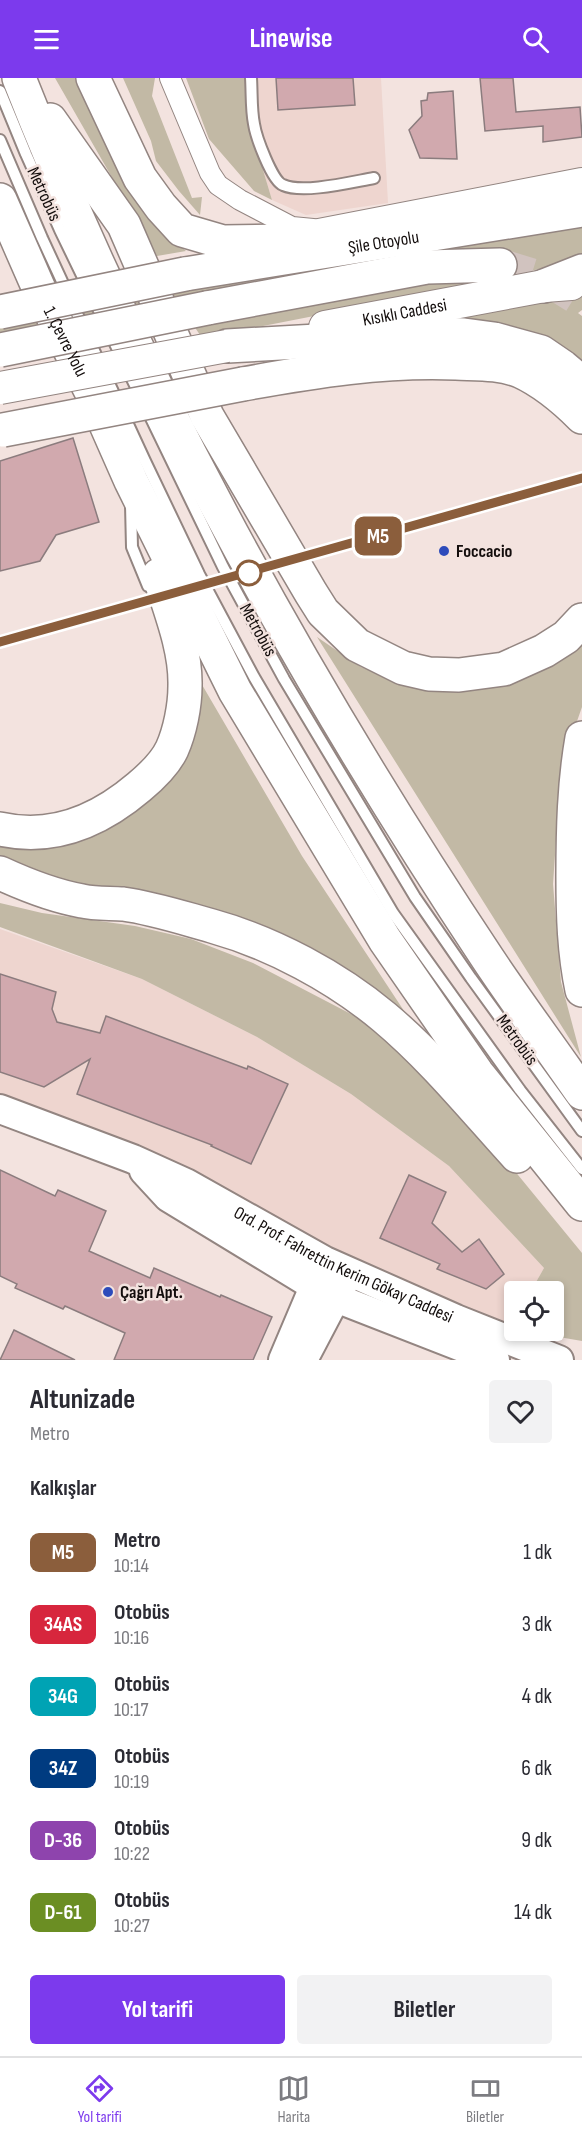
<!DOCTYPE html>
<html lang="tr">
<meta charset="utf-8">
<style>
:root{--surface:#fff;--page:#f2f2f3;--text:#2b2b33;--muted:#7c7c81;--line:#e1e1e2;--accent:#7c3aed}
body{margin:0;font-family:"Sofia Sans Condensed",sans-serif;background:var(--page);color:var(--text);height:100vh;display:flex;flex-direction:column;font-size:22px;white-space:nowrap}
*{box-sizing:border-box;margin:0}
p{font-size:20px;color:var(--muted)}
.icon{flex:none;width:33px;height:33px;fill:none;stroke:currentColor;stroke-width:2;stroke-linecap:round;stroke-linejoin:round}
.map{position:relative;height:1282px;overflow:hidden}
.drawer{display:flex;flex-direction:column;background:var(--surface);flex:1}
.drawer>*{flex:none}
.badge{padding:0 12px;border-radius:9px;font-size:21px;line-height:39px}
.buttons{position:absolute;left:504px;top:1203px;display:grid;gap:12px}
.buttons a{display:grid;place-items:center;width:60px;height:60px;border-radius:6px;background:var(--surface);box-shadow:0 3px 9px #0003;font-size:30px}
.map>.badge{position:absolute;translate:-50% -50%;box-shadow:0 0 0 3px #fff}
h2{padding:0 30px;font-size:22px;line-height:54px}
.round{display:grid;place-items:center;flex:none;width:63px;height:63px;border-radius:6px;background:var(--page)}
.overview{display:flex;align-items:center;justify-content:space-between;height:102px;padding:0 30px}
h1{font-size:28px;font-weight:700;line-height:45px}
.button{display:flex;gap:12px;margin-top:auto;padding:12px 30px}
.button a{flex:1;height:69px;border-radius:6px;background:var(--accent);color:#fff;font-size:24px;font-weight:700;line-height:69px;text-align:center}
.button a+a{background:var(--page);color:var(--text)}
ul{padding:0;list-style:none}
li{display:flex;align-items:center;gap:18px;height:72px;padding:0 30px}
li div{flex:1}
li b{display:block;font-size:22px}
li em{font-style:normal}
li .badge{min-width:66px;font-weight:700;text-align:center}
header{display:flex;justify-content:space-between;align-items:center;height:78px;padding:0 30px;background:var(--accent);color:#fff;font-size:27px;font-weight:700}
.dock{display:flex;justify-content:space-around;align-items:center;height:84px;border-top:2px solid var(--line);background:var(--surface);font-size:16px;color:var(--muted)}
.dock a{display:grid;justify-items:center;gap:3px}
.dock .on{color:var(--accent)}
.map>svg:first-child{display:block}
</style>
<header><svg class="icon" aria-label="menu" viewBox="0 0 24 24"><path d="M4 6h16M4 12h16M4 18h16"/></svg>Linewise<svg class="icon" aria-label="search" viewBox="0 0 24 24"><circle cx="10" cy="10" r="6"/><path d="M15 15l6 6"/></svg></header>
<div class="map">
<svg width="582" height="1282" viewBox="0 0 582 1282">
<rect width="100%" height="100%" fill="#f3e3df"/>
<g fill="#eed5cf">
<path d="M246,0H381L388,125L306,137L272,122L249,45Z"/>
<path d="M0,851L142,901L257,959L351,1016L449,1088L544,1190L531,1213L514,1214V1243L510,1250L219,1139L0,1022Z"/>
</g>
<g fill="#c2b9a5">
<path d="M55,0H82L154,145L186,173L157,178Z"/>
<path d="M123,0H155L152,18L192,120L202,119L200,137L179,113L156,83L151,63Z"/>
<path d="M186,0H246L249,45L272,122L254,113L209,61Z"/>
<path d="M582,145V180L493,203L202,260L194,248L501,176L0,261V245L198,205Z"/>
<path d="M582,217V232L578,235L582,238V285L432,242Z"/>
<path d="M317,559L361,589L396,603L582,564V629L570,663L559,719L553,806L561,904L581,979Z"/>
<path d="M194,593L302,778L412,945L104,810L43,800L0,784V758L145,722Z"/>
<path d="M0,825L42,835L135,848L191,861L253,885L374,948L496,1070L582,1175V1263L524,1253L554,1252V1214L531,1213L544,1190L449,1088L351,1016L257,959L142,901L0,849Z"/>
</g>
<g fill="#d1a9ae" stroke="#8b7c7e" stroke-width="1.5">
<path d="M276,0H353L355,27L278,32Z"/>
<path d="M480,0H513L516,34L580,29L582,59L543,64V48L485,53Z"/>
<path d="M453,13L457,81L420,80L409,52L422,38L421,23L427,22L428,15Z"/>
<path d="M73,360L99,444L56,457L40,483L0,493V383Z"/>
<path d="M0,896L56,914L52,931L57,944L100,955L106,938L247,991L248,988L288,1006L251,1086L211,1068L212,1067L77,1016L90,981L44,1009L0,994Z"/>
<path d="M0,1092L55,1118L58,1112L106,1133L89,1173L150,1200L154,1190L220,1219L221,1217L272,1239L253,1282H114L125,1255L65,1228L63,1231L15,1210L17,1206L0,1198Z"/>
<path d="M409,1097L446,1114L432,1145L462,1174L479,1161L504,1196L486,1211L437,1191L440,1186L380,1160Z"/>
<path d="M14,1252L75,1282H0Z"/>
</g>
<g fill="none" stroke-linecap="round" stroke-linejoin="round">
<path stroke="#d1c3bf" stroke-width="33" stroke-dasharray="33 16" stroke-linecap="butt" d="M500,187L548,202L582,223"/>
<defs>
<g id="lane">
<path d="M251,0C252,15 251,31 254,46C256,59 272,103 283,107C303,116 351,104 374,100"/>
<path d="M0,13L26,76L60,152L223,489L284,601L415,819L471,900L582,1053"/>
<path d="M0,62L42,160L145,383L199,496L254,599L393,835L520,1012L582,1091"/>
<path d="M131,427L132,469L148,508"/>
</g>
<path id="street" d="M170,0L210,95L218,107L240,122L292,149L313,151"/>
<g id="secondary">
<path id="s1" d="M0,1031L133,1081L186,1105L325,1183L456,1241L559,1282"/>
<path d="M144,1093L168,1119L314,1208L336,1220L495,1282"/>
<path d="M283,1282L322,1190"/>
<path d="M303,1282L344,1204"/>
</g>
<g id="primary">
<path d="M309,159L582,106"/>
<path id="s2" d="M325,249L544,208L571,206"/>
</g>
<g id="highway">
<path d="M19,0C141,310 304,604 488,881C518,926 551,970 582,1015"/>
<path d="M93,0L140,100L161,129L182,152L223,164L287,163"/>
<path d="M50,42L124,147L207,338L311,515L323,534L357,567L403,590L429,596L459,597L504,591L544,573L566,559L582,542"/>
<path id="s3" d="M0,122L39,211L93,317L131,403L235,613L385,862L477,995L582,1126"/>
<path id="s4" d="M185,196L582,132"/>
<path d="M544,208L582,193"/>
<path d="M207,230L427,189L500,187"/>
<path d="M227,268L317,263L396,254L464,257L494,261L541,274L563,289L582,305"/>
<path d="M243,306C314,293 384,282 456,285C477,286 500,285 520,293C544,304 564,321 582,339"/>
<path d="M582,660C574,706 573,752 573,798C573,837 574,874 582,912"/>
<path d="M0,751C53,763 99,743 139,709C151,699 165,686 172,671C180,653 185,628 185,608C186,571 170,532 159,497"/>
<path d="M0,795C26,807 54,818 82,823C95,826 110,825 123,826C153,830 183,840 212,848C273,865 336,899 384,939C433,980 474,1031 517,1078"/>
</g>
</defs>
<use href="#lane" stroke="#938581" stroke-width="14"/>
<use href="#street" stroke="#938581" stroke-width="22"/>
<use href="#secondary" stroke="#938581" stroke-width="32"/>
<use href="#primary" stroke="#938581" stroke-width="34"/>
<use href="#highway" stroke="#938581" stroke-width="36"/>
<use href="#lane" stroke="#fff" stroke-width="10"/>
<use href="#street" stroke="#fff" stroke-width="20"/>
<use href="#secondary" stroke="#fff" stroke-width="28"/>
<use href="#primary" stroke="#fff" stroke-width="32"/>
<use href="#highway" stroke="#fff" stroke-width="33"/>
<defs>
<path id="primary-bridge" d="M0,310L227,268"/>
<g id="highway-bridge">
<path d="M0,234L185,196"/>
<path d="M0,272L207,230"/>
<path d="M3,352L243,306"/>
</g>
</defs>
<use href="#primary-bridge" stroke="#938581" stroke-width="34" stroke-linecap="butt"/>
<use href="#highway-bridge" stroke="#938581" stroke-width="36" stroke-linecap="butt"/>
<use href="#primary-bridge" stroke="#fff" stroke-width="32"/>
<use href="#highway-bridge" stroke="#fff" stroke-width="33"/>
</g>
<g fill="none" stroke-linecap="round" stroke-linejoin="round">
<defs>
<path id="line" d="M0,564L582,400"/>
</defs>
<use href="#line" stroke="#fff" stroke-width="14"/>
<use href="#line" stroke="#8b5e3c" stroke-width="9"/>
</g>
<g fill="#2d4bbb" stroke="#f3e3df" stroke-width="2">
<circle cx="444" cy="473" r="6"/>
<circle cx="108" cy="1214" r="6"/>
</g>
<circle fill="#fff" stroke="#8b5e3c" stroke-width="3" cx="249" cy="495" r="12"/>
<g text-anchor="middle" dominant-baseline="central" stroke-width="5" stroke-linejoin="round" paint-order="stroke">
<g font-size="18" fill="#130d0c" stroke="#f3e3df">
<text transform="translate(44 116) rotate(65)">Metrobüs</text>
<text stroke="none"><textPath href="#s4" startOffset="201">Şile Otoyolu</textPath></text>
<text stroke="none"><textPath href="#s2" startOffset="81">Kısıklı Caddesi</textPath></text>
<text stroke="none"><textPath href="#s3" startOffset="156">1. Çevre Yolu</textPath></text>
<text transform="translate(258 552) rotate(61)">Metrobüs</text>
<text transform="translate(517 962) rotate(54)">Metrobüs</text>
<text stroke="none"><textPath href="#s1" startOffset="378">Ord. Prof. Fahrettin Kerim Gökay Caddesi</textPath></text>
</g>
<g font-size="18" font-weight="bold" fill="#130d0c" stroke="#f3e3df" text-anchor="start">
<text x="456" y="473">Foccacio</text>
<text x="120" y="1214">Çağrı Apt.</text>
</g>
</g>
</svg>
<div class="buttons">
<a><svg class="icon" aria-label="locate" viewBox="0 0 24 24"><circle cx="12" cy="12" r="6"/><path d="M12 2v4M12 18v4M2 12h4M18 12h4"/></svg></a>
</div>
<b class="badge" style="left:378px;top:458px;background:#8b5e3c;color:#fff">M5</b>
</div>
<section class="drawer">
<div class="overview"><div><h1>Altunizade</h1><p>Metro</p></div><a class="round"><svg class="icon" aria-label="heart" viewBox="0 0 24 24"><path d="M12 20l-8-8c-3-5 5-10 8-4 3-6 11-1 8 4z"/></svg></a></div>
<h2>Kalkışlar</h2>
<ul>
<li><span class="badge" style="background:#8b5e3c;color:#fff">M5</span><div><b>Metro</b><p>10:14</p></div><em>1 dk</em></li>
<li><span class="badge" style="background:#d7263d;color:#fff">34AS</span><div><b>Otobüs</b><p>10:16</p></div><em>3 dk</em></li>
<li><span class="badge" style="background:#00a3b4;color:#fff">34G</span><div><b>Otobüs</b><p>10:17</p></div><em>4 dk</em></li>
<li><span class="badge" style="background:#003b80;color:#fff">34Z</span><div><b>Otobüs</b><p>10:19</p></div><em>6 dk</em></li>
<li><span class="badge" style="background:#8e44ad;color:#fff">D-36</span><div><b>Otobüs</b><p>10:22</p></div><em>9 dk</em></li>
<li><span class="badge" style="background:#6b8e23;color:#fff">D-61</span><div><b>Otobüs</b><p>10:27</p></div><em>14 dk</em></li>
</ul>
<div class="button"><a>Yol tarifi</a><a>Biletler</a></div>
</section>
<nav class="dock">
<a class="on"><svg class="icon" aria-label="directions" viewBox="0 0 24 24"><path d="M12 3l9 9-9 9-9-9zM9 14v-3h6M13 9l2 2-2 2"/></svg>Yol tarifi</a>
<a><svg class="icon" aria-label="map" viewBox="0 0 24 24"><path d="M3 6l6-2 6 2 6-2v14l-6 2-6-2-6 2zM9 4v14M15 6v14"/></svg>Harita</a>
<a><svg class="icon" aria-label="tickets" viewBox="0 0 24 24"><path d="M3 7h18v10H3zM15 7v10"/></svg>Biletler</a>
</nav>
